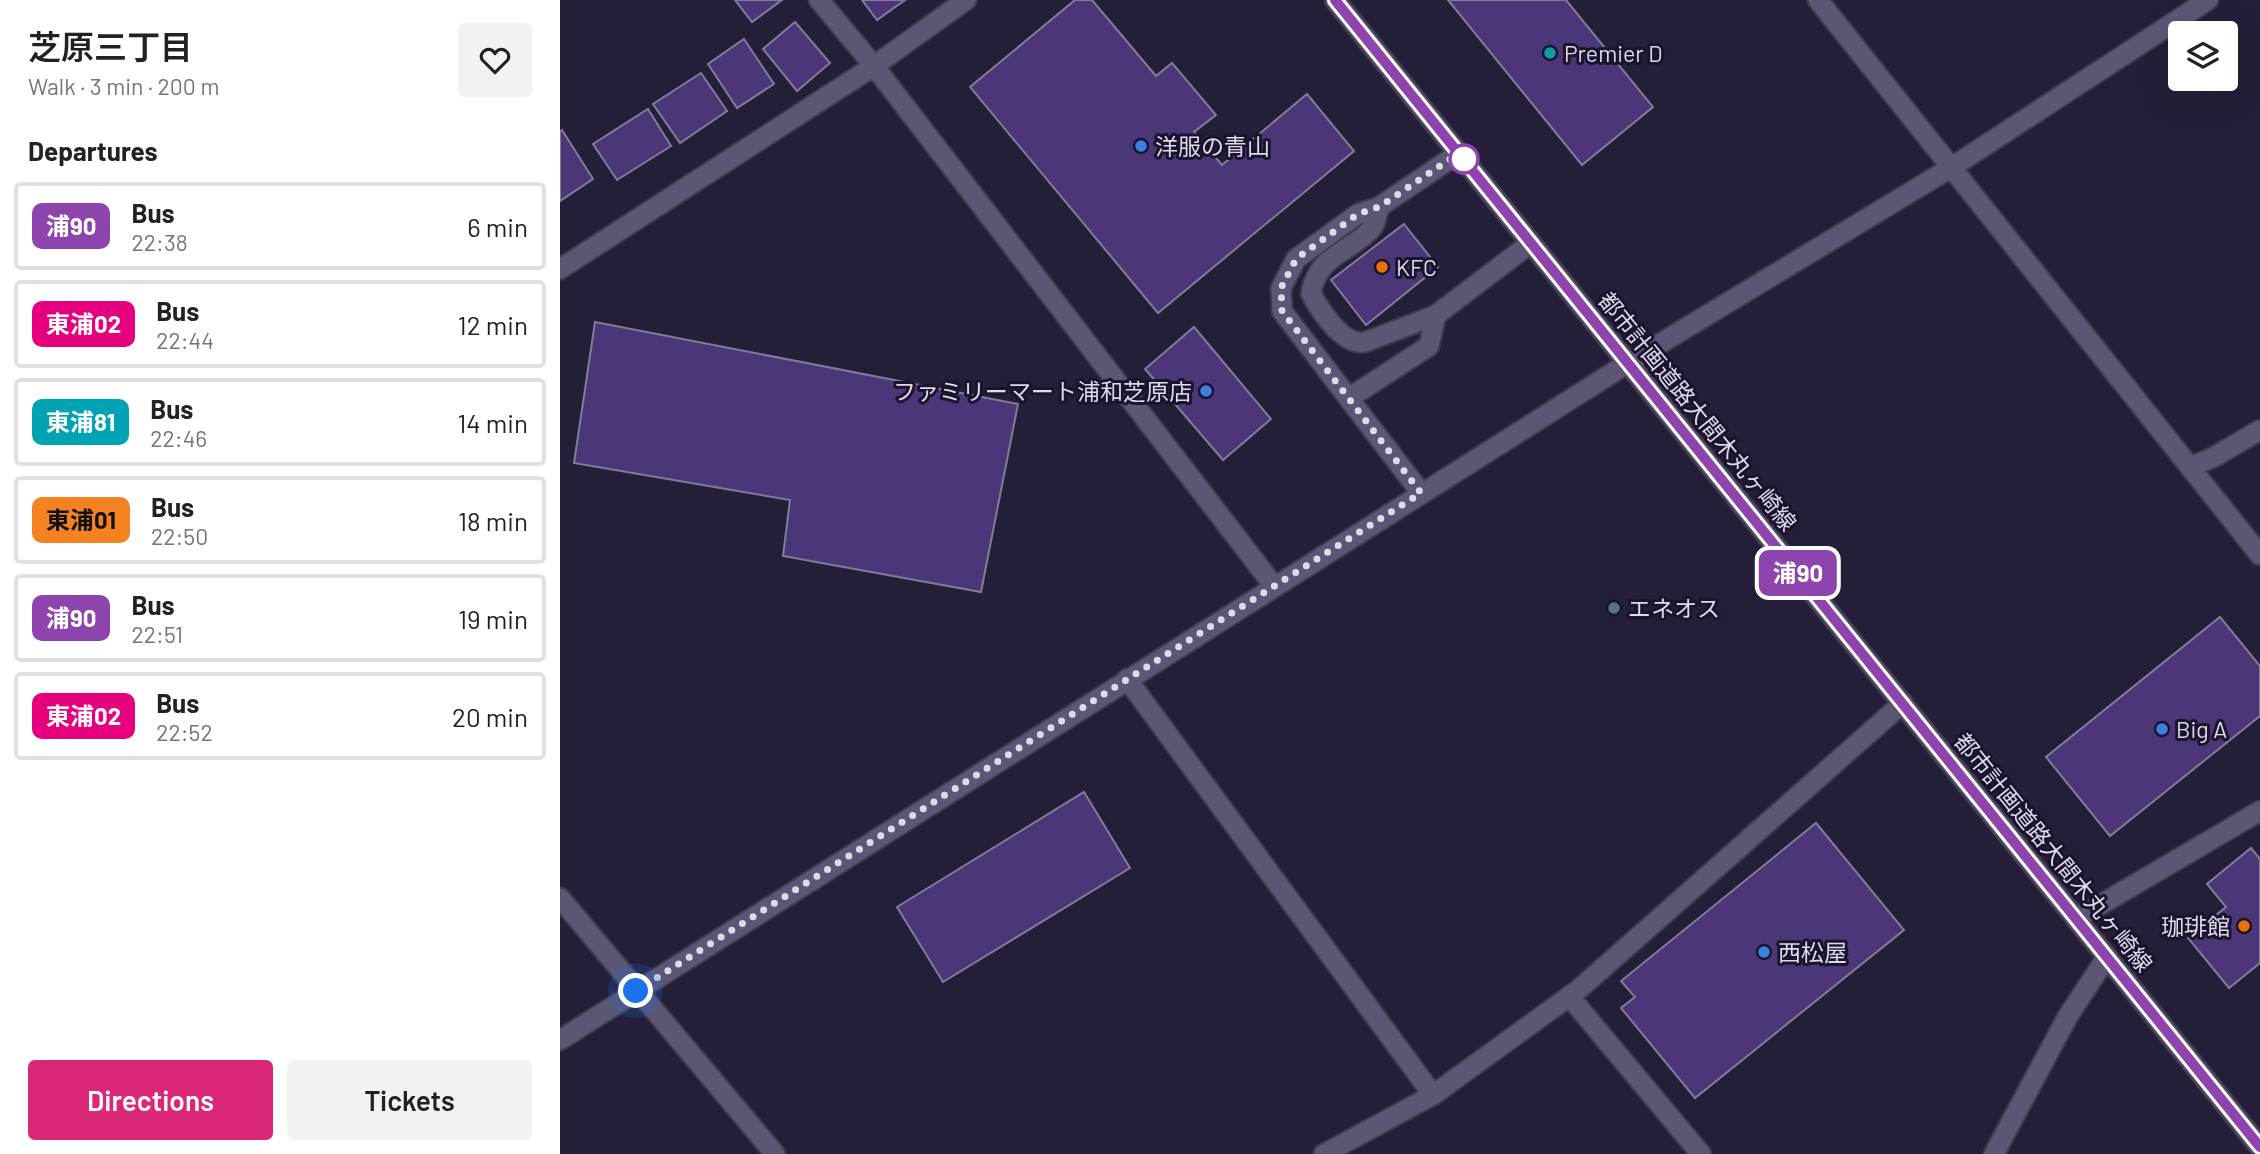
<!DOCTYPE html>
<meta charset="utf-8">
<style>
:root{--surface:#fff;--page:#f2f2f2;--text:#222;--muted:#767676;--line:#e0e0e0;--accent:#db2777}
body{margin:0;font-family:Barlow,"Noto Sans JP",sans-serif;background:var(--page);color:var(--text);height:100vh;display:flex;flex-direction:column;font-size:26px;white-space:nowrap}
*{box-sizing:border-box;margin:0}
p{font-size:23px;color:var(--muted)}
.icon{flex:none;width:38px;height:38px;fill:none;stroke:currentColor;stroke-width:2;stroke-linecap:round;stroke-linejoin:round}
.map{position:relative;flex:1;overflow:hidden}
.sheet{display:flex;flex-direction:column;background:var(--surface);width:560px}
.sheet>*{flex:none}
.badge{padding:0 14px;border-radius:10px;font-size:24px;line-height:46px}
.controls{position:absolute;left:1608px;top:21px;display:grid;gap:14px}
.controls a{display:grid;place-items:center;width:70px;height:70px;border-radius:7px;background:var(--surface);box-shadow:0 7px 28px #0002;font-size:35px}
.you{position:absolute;width:35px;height:35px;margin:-18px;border:5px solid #fff;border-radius:50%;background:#1a73e8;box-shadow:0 0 0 10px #1a73e833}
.map>.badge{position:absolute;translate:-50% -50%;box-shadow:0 0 0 4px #fff}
h2{padding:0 28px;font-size:26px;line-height:63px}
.round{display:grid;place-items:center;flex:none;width:74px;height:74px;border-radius:7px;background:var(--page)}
.summary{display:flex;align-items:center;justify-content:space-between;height:119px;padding:0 28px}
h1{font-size:33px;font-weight:600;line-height:52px}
.button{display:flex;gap:14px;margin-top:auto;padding:14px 28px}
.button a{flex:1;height:80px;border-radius:7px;background:var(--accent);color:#fff;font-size:28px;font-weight:600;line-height:80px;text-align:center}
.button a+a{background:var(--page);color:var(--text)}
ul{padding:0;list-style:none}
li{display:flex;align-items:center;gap:21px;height:88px;margin:0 14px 10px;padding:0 14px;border:4px solid var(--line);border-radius:7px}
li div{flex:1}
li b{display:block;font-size:26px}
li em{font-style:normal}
li .badge{min-width:77px;font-weight:700;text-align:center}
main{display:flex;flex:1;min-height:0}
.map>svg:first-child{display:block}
</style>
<main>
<section class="sheet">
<div class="summary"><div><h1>芝原三丁目</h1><p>Walk · 3 min · 200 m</p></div><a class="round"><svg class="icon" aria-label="heart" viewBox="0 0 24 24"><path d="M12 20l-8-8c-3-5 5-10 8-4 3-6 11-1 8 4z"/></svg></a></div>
<h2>Departures</h2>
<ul>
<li><span class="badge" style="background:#8e44ad;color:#fff">浦90</span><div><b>Bus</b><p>22:38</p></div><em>6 min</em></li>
<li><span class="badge" style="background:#e6007e;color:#fff">東浦02</span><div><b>Bus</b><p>22:44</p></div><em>12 min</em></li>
<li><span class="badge" style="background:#00a3b4;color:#fff">東浦81</span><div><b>Bus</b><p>22:46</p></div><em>14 min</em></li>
<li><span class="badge" style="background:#f58220;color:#111">東浦01</span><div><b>Bus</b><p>22:50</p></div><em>18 min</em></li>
<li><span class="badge" style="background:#8e44ad;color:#fff">浦90</span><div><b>Bus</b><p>22:51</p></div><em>19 min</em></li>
<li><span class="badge" style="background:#e6007e;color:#fff">東浦02</span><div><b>Bus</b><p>22:52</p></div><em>20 min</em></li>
</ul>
<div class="button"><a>Directions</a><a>Tickets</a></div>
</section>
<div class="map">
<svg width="1700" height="1154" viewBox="0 0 1700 1154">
<rect width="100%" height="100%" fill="#251e38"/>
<g fill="#4b3677" stroke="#827b9b" stroke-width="2">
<path d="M175,0H222L192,22Z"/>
<path d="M302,0H345L317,20Z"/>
<path d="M515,0H532L596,76L612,63L656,115L634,132L662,165L747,94L794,151L598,313L410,87Z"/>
<path d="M888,0H1006L1093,107L1022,165Z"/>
<path d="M235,22L270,63L237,91L203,49Z"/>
<path d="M184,39L214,84L177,108L148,64Z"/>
<path d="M141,73L167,111L120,143L93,104Z"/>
<path d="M88,109L111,146L57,180L33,144Z"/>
<path d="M2,130L33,179L0,201V131Z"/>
<path d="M844,224L878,267L806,325L771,280Z"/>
<path d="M35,322L458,404L421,592L223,556L230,500L14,463Z"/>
<path d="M634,327L711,419L663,460L585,369Z"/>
<path d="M1660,617L1700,666V716L1550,836L1486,757Z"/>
<path d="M524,792L570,868L383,982L337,907Z"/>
<path d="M1256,823L1344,930L1135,1098L1061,1008L1075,997L1061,981Z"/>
<path d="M1691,848L1700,859V963L1669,988L1628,938L1666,907L1647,884Z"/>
</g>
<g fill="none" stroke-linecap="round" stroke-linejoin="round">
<defs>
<g id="service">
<path d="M819,207C817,213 816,223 812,228C790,253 758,254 751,293C759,309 778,338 797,342C801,343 805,342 808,341L876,315L971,243"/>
<path d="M789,398L869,346L876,315"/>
<path d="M861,493L722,311L721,288L736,259L798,214L819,207L899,153"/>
</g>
<g id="minor">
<path d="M259,0L314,66L714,586"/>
<path d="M1258,0L1700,555"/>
<path d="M0,269L314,66L406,0"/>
<path d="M1630,467L1654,457L1700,430"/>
<path d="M567,679L873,1095"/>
<path d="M0,898L215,1154"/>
<path d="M1516,919L1700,811"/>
<path d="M1009,996L1141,1154"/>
<path d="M0,1040L1068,363L1392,167L1648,0"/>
<path d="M764,1154L873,1095L1018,990L1343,703"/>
<path d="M1434,1154L1508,1016L1547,957"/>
</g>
<path id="tertiary" d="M775,0L1700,1147"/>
</defs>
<use href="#service" stroke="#403a50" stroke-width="23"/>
<use href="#minor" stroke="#403a50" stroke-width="23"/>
<use href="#tertiary" stroke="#403a50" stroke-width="23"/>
<use href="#service" stroke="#5d5574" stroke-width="19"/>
<use href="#minor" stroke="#5d5574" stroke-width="19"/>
<use href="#tertiary" stroke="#5d5574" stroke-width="19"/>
</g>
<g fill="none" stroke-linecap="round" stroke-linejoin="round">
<defs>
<path id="line" d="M775,0L1700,1147"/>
</defs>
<use href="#line" stroke="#fff" stroke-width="16"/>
<use href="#line" stroke="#8e44ad" stroke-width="10"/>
<path stroke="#dedaec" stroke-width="7" stroke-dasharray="0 12.6" d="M76,991L861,493L722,311L721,288L736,259L798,214L819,207L899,153L904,159"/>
</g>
<circle fill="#0f9aa8" stroke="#1c142e" stroke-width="2.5" cx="990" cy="53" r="7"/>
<g fill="#3f7fe0" stroke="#1c142e" stroke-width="2.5">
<circle cx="581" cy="146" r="7"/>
<circle cx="646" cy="391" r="7"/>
<circle cx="1602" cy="729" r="7"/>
<circle cx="1204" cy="952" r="7"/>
</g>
<circle fill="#fff" stroke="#8e44ad" stroke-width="3.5" cx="904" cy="159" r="14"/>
<g fill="#e8710a" stroke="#1c142e" stroke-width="2.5">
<circle cx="822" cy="267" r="7"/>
<circle cx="1684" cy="926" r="7"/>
</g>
<circle fill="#5c6f8a" stroke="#1c142e" stroke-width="2.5" cx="1054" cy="608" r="7"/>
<g text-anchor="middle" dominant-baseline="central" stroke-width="6" stroke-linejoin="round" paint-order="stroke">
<g font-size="23" fill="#dedaec" stroke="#1c142e" text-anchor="start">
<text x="1004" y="53">Premier D</text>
<text x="595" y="146">洋服の青山</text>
<text x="836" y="267">KFC</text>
<text x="632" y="391" text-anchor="end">ファミリーマート浦和芝原店</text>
<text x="1068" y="608">エネオス</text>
<text x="1616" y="729">Big A</text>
<text x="1670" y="926" text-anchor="end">珈琲館</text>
<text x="1218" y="952">西松屋</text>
</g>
<g font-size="23" fill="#dedaec" stroke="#1c142e">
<text transform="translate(1138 411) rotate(51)">都市計画道路大間木丸ヶ崎線</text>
<text transform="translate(1494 852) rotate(51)">都市計画道路大間木丸ヶ崎線</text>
</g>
</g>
</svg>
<div class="controls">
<a><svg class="icon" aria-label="layers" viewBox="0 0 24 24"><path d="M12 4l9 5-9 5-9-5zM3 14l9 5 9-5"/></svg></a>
</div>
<div class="you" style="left:76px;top:991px"></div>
<b class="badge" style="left:1238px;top:573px;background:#8e44ad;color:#fff">浦90</b>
</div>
</main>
